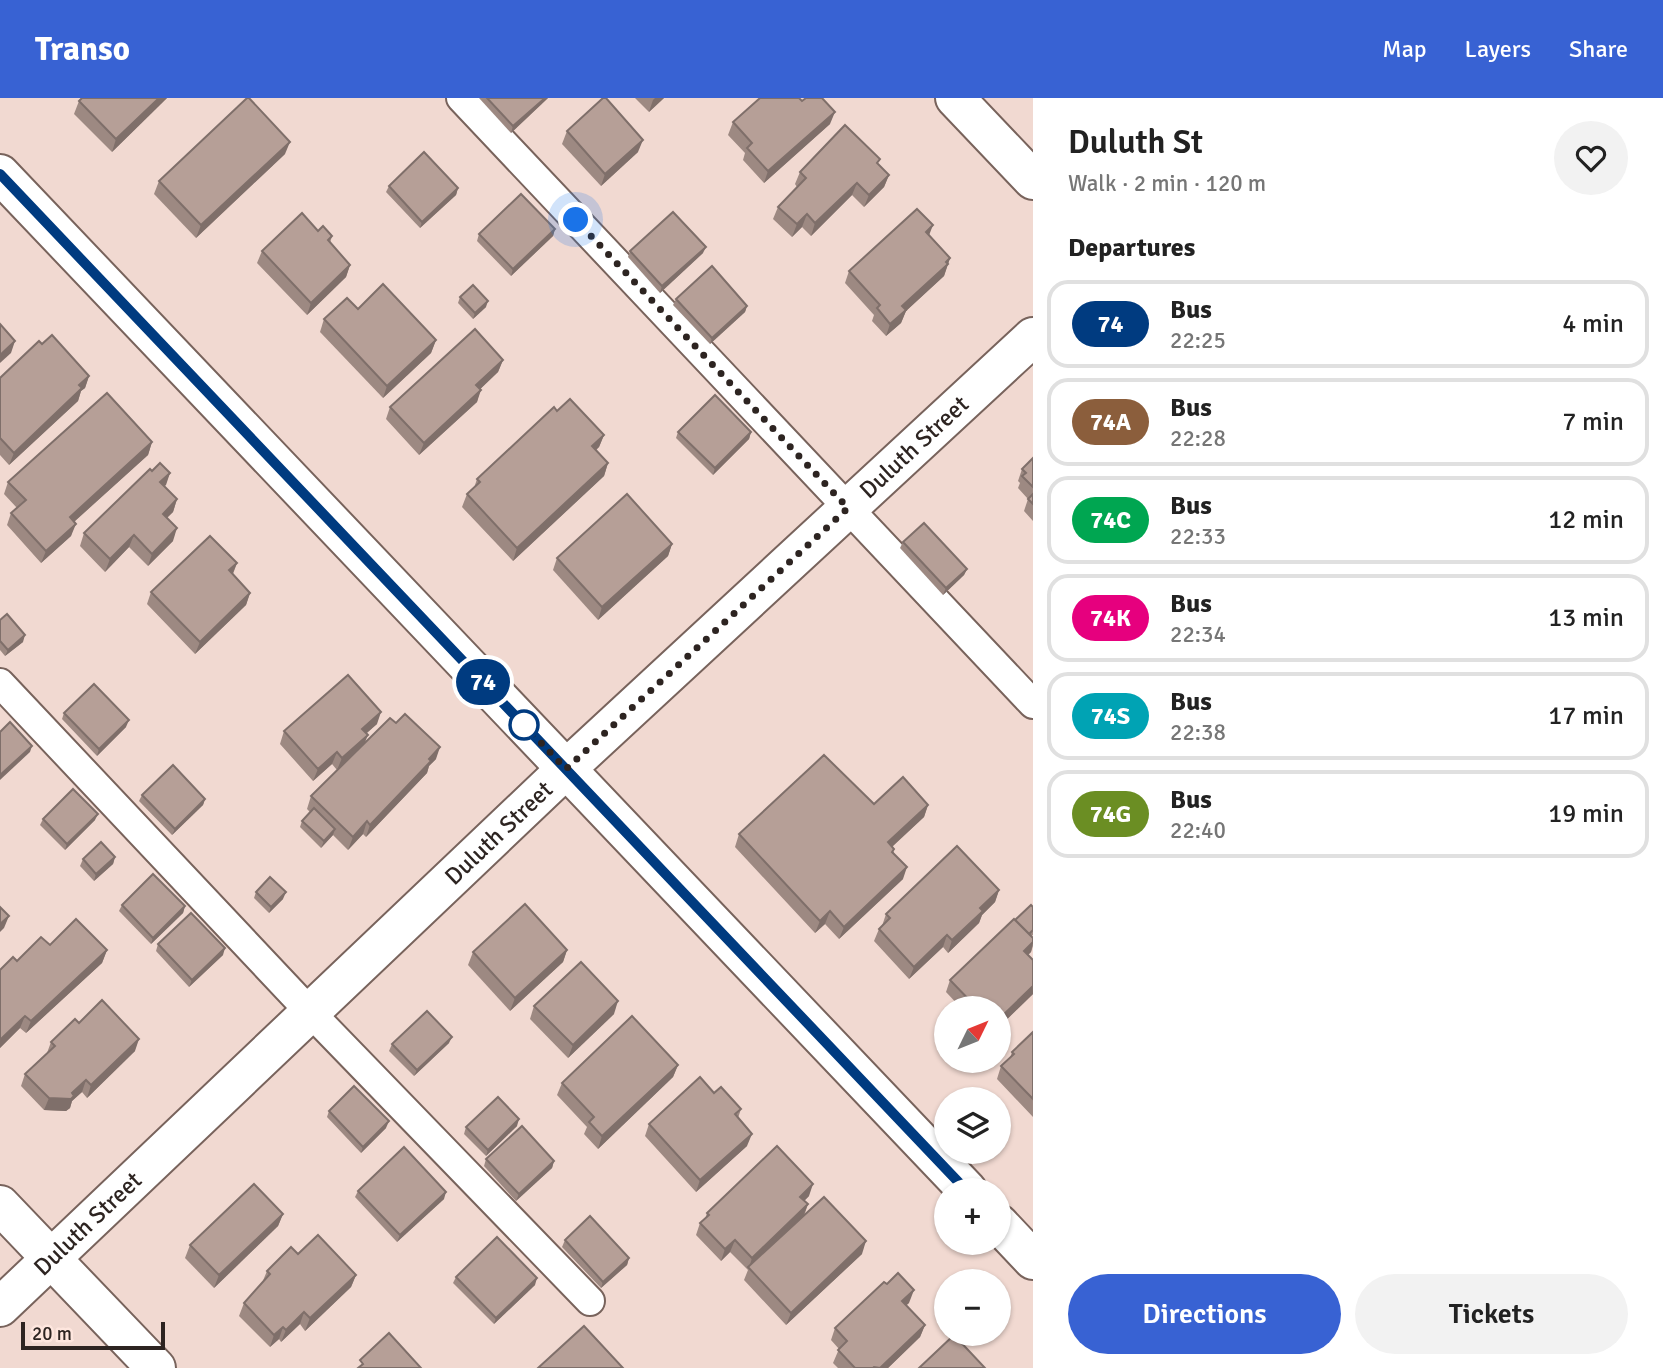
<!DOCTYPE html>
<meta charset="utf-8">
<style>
:root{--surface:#fff;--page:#f2f2f2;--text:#222;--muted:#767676;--line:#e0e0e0;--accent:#3862d3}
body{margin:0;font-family:Signika,sans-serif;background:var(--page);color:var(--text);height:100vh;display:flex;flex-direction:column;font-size:26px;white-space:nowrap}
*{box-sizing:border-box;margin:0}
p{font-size:23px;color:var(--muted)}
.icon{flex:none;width:38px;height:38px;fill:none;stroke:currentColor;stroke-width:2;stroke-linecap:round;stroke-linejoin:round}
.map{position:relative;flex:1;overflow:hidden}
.drawer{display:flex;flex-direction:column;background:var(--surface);width:630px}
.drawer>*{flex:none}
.badge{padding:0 14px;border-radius:23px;font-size:24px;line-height:46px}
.needle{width:46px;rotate:47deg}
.controls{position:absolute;left:934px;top:898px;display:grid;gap:14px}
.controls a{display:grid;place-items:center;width:77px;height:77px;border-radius:50%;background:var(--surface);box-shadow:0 2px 5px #0004;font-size:35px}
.scale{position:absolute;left:21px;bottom:18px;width:144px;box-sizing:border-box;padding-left:7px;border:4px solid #2d2421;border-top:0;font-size:19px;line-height:24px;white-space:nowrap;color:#2d2421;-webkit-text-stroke:5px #fee6de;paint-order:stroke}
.you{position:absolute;width:35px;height:35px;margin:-18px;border:5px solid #fff;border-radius:50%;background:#1a73e8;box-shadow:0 0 0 10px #1a73e833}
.map>.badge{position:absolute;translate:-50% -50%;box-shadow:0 0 0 4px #fff}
h2{padding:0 35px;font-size:26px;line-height:63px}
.round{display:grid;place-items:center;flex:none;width:74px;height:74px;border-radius:37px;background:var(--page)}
.summary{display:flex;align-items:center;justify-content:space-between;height:119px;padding:0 35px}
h1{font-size:33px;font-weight:600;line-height:52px}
.action{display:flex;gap:14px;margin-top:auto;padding:14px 35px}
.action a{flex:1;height:80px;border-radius:42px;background:var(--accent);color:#fff;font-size:28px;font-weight:600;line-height:80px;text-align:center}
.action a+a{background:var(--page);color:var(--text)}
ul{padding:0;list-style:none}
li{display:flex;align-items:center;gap:21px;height:88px;margin:0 14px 10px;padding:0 21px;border:4px solid var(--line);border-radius:21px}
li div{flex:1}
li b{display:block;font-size:26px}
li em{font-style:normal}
li .badge{min-width:77px;font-weight:700;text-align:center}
header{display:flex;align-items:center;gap:42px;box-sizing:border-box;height:98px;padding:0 35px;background:var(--accent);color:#fff}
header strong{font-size:33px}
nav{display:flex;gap:38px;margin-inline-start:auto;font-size:24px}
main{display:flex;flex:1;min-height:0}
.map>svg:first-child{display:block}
</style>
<header>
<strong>Transo</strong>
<nav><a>Map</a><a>Layers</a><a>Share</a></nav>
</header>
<main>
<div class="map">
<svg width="1033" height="1270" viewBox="0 0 1033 1270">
<rect width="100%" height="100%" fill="#f1d9d1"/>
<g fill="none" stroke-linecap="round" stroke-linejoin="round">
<defs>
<g id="lane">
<path d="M461,0L1033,606"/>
<path d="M0,585L310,914L590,1203"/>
</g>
<g id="street">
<path d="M955,0L1033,82"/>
<path d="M0,1107L156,1270"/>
<path id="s1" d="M0,1209L566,671L1033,239"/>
</g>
<g id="secondary">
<path d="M0,76L967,1092"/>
<path d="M999,1126L1033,1162"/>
</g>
</defs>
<use href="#lane" stroke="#78635c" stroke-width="32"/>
<use href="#street" stroke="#78635c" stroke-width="42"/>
<use href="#secondary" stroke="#78635c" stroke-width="42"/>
<use href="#lane" stroke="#fff" stroke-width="28"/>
<use href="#street" stroke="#fff" stroke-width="38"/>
<use href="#secondary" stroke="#fff" stroke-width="38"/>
</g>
<g fill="#9d8982">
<path d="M167,0L112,54L74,16L79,3Z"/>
<path d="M479,0H548L511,35Z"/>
<path d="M635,0H664L649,14Z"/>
<path d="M802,3L830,26L764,85L743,62L745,55L728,37L733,24Z"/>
<path d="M567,33L638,54L601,88L562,46Z"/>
<path d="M285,56L196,140L154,96L159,83Z"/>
<path d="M878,66L889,77L884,89L864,109L852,97L811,138L802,129L792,139L773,121L778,109L797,89L795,86L800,74Z"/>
<path d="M389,88L458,90L456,97L420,130L386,94Z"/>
<path d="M555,131L553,138L511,178L477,143L479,136Z"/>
<path d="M318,133L332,138L330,145L350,167L346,179L307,217L257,165L262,153Z"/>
<path d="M929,137L950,160L944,178L906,213L901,225L886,238L872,223L874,217L845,185L849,173Z"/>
<path d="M630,153L703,155L660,195L628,159Z"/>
<path d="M460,199L486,209L473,221L458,205Z"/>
<path d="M676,201L747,208L745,214L710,246L673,207Z"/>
<path d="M358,211L436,242L431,255L383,300L320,234L324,221Z"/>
<path d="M42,246L89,278L85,290L81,293L78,303L9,367L0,357V280Z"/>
<path d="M503,262L498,274L480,291L477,304L419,357L386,321L390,309Z"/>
<path d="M557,313L604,337L599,349L596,352L608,365L604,378L513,463L462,409L467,396L474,390L477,381Z"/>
<path d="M678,334H751L749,341L713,377L676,340Z"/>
<path d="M152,344L148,357L74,424L71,438L41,465L7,427L11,415L17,410L4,396L8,384Z"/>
<path d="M1033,360V423L1024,413L1028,401L1018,390L1020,385L1018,383L1022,371Z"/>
<path d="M152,373L170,375L164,388L177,401L173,414L167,420L173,443L148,468L129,449L105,474L80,448L84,435Z"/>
<path d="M903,444L967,471L964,477L943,497L900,450Z"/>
<path d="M672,446L668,458L598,522L553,472L557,460Z"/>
<path d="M237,465L233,476L250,495L246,507L195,556L147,506L151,494Z"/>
<path d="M0,522L23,544L5,558L0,552Z"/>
<path d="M64,615L126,629L97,658L62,621Z"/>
<path d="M377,626L366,635L365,645L436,661L429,668L427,675L366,739L363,736L348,752L333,737L321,750L300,729L302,723L310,714L307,711L311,698L337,672L332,666L313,683L280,646L284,633Z"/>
<path d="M142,697L205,701L203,707L172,737L139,703Z"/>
<path d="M874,706L928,707L924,719L892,749L903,781L839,841L825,826L815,835L735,749L739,736Z"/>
<path d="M43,721L95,722L65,752L40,727Z"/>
<path d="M115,759L113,766L94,783L80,768L83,761Z"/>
<path d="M999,792L995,804L982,817L979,825L948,855L943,849L909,881L874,843L879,831L882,828L886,816Z"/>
<path d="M256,794L283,801L269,815L254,800Z"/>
<path d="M122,807L185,808L183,815L151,846L119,813Z"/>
<path d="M1033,809V837L1031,838L1033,840V848L1031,854L1028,857L1033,862V896L999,929V910H961L946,894L950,882L1015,822Z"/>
<path d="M158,846L223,857L189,889L156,853Z"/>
<path d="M50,847L107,852L102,865L26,935L20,930L0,950V872Z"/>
<path d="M567,852L563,864L510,913L468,867L473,854Z"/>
<path d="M534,908L614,916L568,960L530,921Z"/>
<path d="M79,925L135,953L87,1000L82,994L72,1003L70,1010L66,1013L44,1012L21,988L25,976L47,955L51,944Z"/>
<path d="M1033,934V1019L997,981L1001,968L1010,960L1012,954Z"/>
<path d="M449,945L414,978L389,953L392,946Z"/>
<path d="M678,967L673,979L598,1051L584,1036L587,1029L557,997L562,985Z"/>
<path d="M714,995L741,1011L738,1020L747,1048L696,1094L645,1038L649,1026Z"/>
<path d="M329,1013L386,1030L361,1055L327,1019Z"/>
<path d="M517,1028L486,1058L464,1036L466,1029Z"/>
<path d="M486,1061L554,1063L552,1070L516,1103L484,1068Z"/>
<path d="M358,1093L444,1101L397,1144L355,1099Z"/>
<path d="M809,1098L804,1103L808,1106L804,1118L862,1156L786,1227L744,1182L748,1172L730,1154L721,1163L696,1137L700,1125L705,1121L707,1115Z"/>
<path d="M283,1116L278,1128L214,1190L185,1160L190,1147Z"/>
<path d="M565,1142L629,1160L627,1167L601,1190L562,1149Z"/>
<path d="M298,1156L356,1177L351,1189L305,1233L300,1226L281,1244L279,1241L270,1249L239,1218L244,1205L262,1185L267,1173Z"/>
<path d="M456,1179L535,1187L494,1226L453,1185Z"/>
<path d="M909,1205L906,1207L925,1227L920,1239L888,1270H838L833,1265L839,1251L831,1242L835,1230Z"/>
</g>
<g fill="#7f6f6a">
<path d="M159,0H167L112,54L116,41Z"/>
<path d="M545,0H548L511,35L513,28Z"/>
<path d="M655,0H664L649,14L653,2Z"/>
<path d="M835,14L830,26L764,85L768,73Z"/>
<path d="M643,42L638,54L601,88L605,76Z"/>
<path d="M290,44L285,56L196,140L201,127Z"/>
<path d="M889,77L884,89L864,109L869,97Z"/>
<path d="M857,85L852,97L811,138L815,125Z"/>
<path d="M458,90L456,97L420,130L422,124Z"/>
<path d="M807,116L802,129L792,139L797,126Z"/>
<path d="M933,127L928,140L926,134Z"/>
<path d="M555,131L553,138L511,178L513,171Z"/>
<path d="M706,149L703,155L660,195L662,188Z"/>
<path d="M950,160L944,178L906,213L901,225L886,238L890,226L902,208Z"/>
<path d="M350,167L346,179L307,217L311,205Z"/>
<path d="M488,203L486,209L473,221L475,215Z"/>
<path d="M747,208L745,214L710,246L712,240Z"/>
<path d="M436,242L431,255L383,300L387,288Z"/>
<path d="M15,243L11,255L0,265V257Z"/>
<path d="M503,262L498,274L472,299L476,287Z"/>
<path d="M89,278L85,290L81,293L78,303L9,367L14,355Z"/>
<path d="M481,292L477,304L419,357L424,345Z"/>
<path d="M751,334L749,341L713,377L715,370Z"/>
<path d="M604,337L599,349L587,360L592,348Z"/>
<path d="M152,344L148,357L66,431L70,419Z"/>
<path d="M608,365L604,378L513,463L517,450Z"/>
<path d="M170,375L166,387L156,396L160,384Z"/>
<path d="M177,401L173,414L158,428L163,416Z"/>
<path d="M76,426L71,438L41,465L46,453Z"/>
<path d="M177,430L173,443L148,468L152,456Z"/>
<path d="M134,437L129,449L105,474L110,461Z"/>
<path d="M672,446L668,458L598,522L602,509Z"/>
<path d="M237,465L232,477L229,472Z"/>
<path d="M967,471L964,477L943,497L946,490Z"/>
<path d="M250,495L246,507L195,556L200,544Z"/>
<path d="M25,537L23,544L5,558L8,552Z"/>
<path d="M381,614L377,626L358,643L362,631Z"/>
<path d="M129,622L126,629L97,658L99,651Z"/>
<path d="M368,637L363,649L337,672L342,660Z"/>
<path d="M32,648L30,654L0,682V677Z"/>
<path d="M440,649L436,661L429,668L427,675L366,739L370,727Z"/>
<path d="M337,654L332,666L313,683L318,671Z"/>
<path d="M205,701L203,707L172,737L175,731Z"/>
<path d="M928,707L924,719L883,757L888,744Z"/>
<path d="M98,716L95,722L65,752L67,746Z"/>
<path d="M367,723L363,736L348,752L353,739Z"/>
<path d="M335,731L333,737L321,750L324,743Z"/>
<path d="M115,759L113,766L94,783L96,776Z"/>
<path d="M907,769L903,781L839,841L844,829Z"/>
<path d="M999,792L995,804L982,817L979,825L948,855L952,842L980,810Z"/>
<path d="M286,794L283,801L269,815L271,809Z"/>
<path d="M185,808L183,815L151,846L153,840Z"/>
<path d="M830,813L825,826L815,835L820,823Z"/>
<path d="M9,818L4,830L0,834V826Z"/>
<path d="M947,837L943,849L909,881L914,869Z"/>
<path d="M1033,844L1031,854L1019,865L1024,853Z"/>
<path d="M225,850L223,857L189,889L192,882Z"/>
<path d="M107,852L102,865L26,935L31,923Z"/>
<path d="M567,852L563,864L510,913L515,900Z"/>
<path d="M1033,888V896L999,929V921Z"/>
<path d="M618,903L614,916L568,960L573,947Z"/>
<path d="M25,918L20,930L0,950V942Z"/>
<path d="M452,939L449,945L414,978L417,972Z"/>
<path d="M139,941L135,953L87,1000L91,987Z"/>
<path d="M678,967L673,979L598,1051L602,1038Z"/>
<path d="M86,982L82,994L72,1003L70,1010L66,1013L44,1012L49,1000L72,995Z"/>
<path d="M519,1021L517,1028L486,1058L488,1052Z"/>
<path d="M389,1023L386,1030L361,1055L363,1049Z"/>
<path d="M752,1036L747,1048L696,1094L700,1082Z"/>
<path d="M554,1063L552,1070L516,1103L519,1096Z"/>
<path d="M813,1086L809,1098L796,1111L800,1099Z"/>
<path d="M446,1094L444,1101L397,1144L400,1137Z"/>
<path d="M808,1106L803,1119L749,1170L752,1160Z"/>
<path d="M283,1116L278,1128L214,1190L219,1177Z"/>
<path d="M735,1142L730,1154L721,1163L725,1151Z"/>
<path d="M866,1143L862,1156L786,1227L791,1215Z"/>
<path d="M629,1160L627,1167L601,1190L603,1184Z"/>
<path d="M356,1177L351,1189L305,1233L310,1220Z"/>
<path d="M537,1180L535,1187L494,1226L496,1220Z"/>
<path d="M914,1192L909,1205L898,1215L902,1203Z"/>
<path d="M304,1214L300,1226L281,1244L286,1232Z"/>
<path d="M925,1227L920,1239L888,1270H880Z"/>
<path d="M283,1229L279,1241L270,1249L274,1237Z"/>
</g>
<g fill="#b69f97" stroke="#7f6f6a" stroke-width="2">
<path d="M82,0H159L116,41L79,3Z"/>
<path d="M247,0H249L290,44L201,127L159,83Z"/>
<path d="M487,0H545L513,28Z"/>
<path d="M603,0H606L643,42L605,76L567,33Z"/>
<path d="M760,0H799L802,3L806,0H822L835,14L768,73L747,50L752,45L733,24Z"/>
<path d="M845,27L880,61L877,65L889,77L869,97L857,85L815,125L807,116L797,126L778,109L806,80L800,74Z"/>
<path d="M424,54L458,90L422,124L389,88Z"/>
<path d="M521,96L555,131L513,171L479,136Z"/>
<path d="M917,111L933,127L926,134L950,160L946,164L948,166L902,208L906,212L890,226L877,210L880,207L849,173Z"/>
<path d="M673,114L706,149L662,188L630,153Z"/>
<path d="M302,115L318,133L323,128L332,138L328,142L350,167L311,205L262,153Z"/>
<path d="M712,168L747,208L712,240L676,201Z"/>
<path d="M383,186L436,242L387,288L324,221L347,200L358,211Z"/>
<path d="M473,187L488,203L475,215L460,199Z"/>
<path d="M0,226L15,243L0,257Z"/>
<path d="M475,231L503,262L476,287L481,292L424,345L390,309Z"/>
<path d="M52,237L89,278L79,287L82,290L14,355L0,340V280L39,243L42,246Z"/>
<path d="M107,295L152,344L70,419L76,426L46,453L11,415L26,402L8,384Z"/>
<path d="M715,297L751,334L715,370L678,334Z"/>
<path d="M570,301L604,337L592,348L608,365L517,450L467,396L480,384L477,381L554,309L557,313Z"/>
<path d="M1033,360V389L1022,378L1026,375L1022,371Z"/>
<path d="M160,365L170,375L160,384L177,401L163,416L177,430L152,456L134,437L110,461L84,435L150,371L152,373Z"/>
<path d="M627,396L672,446L602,509L557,460Z"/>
<path d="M1033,396V406L1028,401Z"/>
<path d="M924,425L967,471L946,490L903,444Z"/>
<path d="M210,438L237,465L229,472L250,495L200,544L151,494Z"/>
<path d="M7,516L25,537L8,552L0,543V522Z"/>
<path d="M348,577L381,614L362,631L368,637L342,660L337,654L318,671L284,633Z"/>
<path d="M94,586L129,622L99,651L64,615Z"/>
<path d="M405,616L440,649L429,661L431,663L370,727L367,723L353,739L311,698L390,620L396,625Z"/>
<path d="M10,624L32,648L0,677V634Z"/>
<path d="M824,657L874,706L903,679L928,707L888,744L894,751L892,754L907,769L844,829L830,813L820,823L739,736Z"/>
<path d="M173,667L205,701L175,731L142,697Z"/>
<path d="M73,691L98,716L67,746L43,721Z"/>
<path d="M314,710L335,731L324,743L302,723Z"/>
<path d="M101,744L115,759L96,776L83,761Z"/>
<path d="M957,748L999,792L980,810L983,813L952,842L947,837L914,869L879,831L890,820L886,816Z"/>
<path d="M153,776L185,808L153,840L122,807Z"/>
<path d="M270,779L286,794L271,809L256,794Z"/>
<path d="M525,806L567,852L515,900L473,854Z"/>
<path d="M1031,807L1033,809V832L1029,836L1015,822Z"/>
<path d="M0,809L9,818L0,826Z"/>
<path d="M191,815L225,850L192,882L158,846Z"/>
<path d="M76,821L107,852L31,923L25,918L0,942V872L13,859L17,863L41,839L50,847Z"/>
<path d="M1014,821L1033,840V844L1024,853L1033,862V888L999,921V910H976V909L950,882Z"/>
<path d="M581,864L618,903L573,947L534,908Z"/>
<path d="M102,902L139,941L91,987L86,982L72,995L74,998L71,1001L49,1000L25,976L55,948L51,944L75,921L79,925Z"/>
<path d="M427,913L452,939L417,972L392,946Z"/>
<path d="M632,918L678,967L602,1038L589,1024L594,1019L562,985Z"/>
<path d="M1033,934V1001L1001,968L1014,956L1012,954Z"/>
<path d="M700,979L714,995L721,989L741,1011L735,1016L752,1036L700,1082L649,1026Z"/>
<path d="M354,988L389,1023L363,1049L329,1013Z"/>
<path d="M498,999L519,1021L488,1052L466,1029Z"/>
<path d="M522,1028L554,1063L519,1096L486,1061Z"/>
<path d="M777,1048L813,1086L800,1099L808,1106L752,1160L735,1142L725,1151L700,1125L709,1117L707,1115Z"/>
<path d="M404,1049L446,1094L400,1137L358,1093Z"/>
<path d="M254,1086L283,1116L219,1177L190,1147Z"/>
<path d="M824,1099L866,1143L791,1215L748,1169Z"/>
<path d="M590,1118L629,1160L603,1184L565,1142Z"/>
<path d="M318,1137L356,1177L310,1220L304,1214L286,1232L283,1229L274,1237L244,1205L270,1176L267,1173L291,1149L298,1156Z"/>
<path d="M497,1139L537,1180L496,1220L456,1179Z"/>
<path d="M898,1175L914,1192L902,1203L925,1227L880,1270L874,1269L873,1270H855L838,1252L847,1243L835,1230L884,1184L887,1186Z"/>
<path d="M584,1228L623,1270H538Z"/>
<path d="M389,1235L421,1270H358L363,1266L360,1262Z"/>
<path d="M954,1237L985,1270H919Z"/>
</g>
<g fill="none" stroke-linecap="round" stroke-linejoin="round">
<defs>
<path id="line" d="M0,76L966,1092"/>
</defs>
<use href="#line" stroke="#fff" stroke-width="16"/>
<use href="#line" stroke="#003b80" stroke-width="10"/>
<path stroke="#2d2421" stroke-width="7" stroke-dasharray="0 12.6" d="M524,627L566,671L848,410L576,122"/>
</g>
<circle fill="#fff" stroke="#003b80" stroke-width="3.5" cx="524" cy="627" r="14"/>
<g text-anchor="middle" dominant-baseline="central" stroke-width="6" stroke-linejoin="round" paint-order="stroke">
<g font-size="24" fill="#2d2421" stroke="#fee6de">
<text stroke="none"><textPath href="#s1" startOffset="1255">Duluth Street</textPath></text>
<text stroke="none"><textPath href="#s1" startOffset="688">Duluth Street</textPath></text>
<text stroke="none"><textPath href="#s1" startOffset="121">Duluth Street</textPath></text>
</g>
</g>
</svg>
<div class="controls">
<a><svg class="needle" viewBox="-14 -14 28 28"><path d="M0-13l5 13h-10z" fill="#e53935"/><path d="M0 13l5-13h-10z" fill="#767676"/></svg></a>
<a><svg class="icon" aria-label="layers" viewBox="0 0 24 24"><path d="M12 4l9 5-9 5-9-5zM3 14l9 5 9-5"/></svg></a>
<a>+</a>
<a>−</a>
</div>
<div class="scale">20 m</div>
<div class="you" style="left:576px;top:122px"></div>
<b class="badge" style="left:483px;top:584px;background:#003b80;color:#fff">74</b>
</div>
<section class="drawer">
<div class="summary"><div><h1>Duluth St</h1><p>Walk · 2 min · 120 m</p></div><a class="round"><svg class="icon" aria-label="heart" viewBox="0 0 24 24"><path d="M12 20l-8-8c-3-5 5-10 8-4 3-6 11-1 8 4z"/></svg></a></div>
<h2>Departures</h2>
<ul>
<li><span class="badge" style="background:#003b80;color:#fff">74</span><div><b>Bus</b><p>22:25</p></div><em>4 min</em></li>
<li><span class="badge" style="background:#8b5e3c;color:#fff">74A</span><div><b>Bus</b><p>22:28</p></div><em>7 min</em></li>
<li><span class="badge" style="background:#00a651;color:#fff">74C</span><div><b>Bus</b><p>22:33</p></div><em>12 min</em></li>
<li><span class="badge" style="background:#e6007e;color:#fff">74K</span><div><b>Bus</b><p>22:34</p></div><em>13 min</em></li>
<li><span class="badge" style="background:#00a3b4;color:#fff">74S</span><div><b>Bus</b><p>22:38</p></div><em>17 min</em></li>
<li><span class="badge" style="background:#6b8e23;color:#fff">74G</span><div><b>Bus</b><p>22:40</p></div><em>19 min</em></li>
</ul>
<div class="action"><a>Directions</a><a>Tickets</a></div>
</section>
</main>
